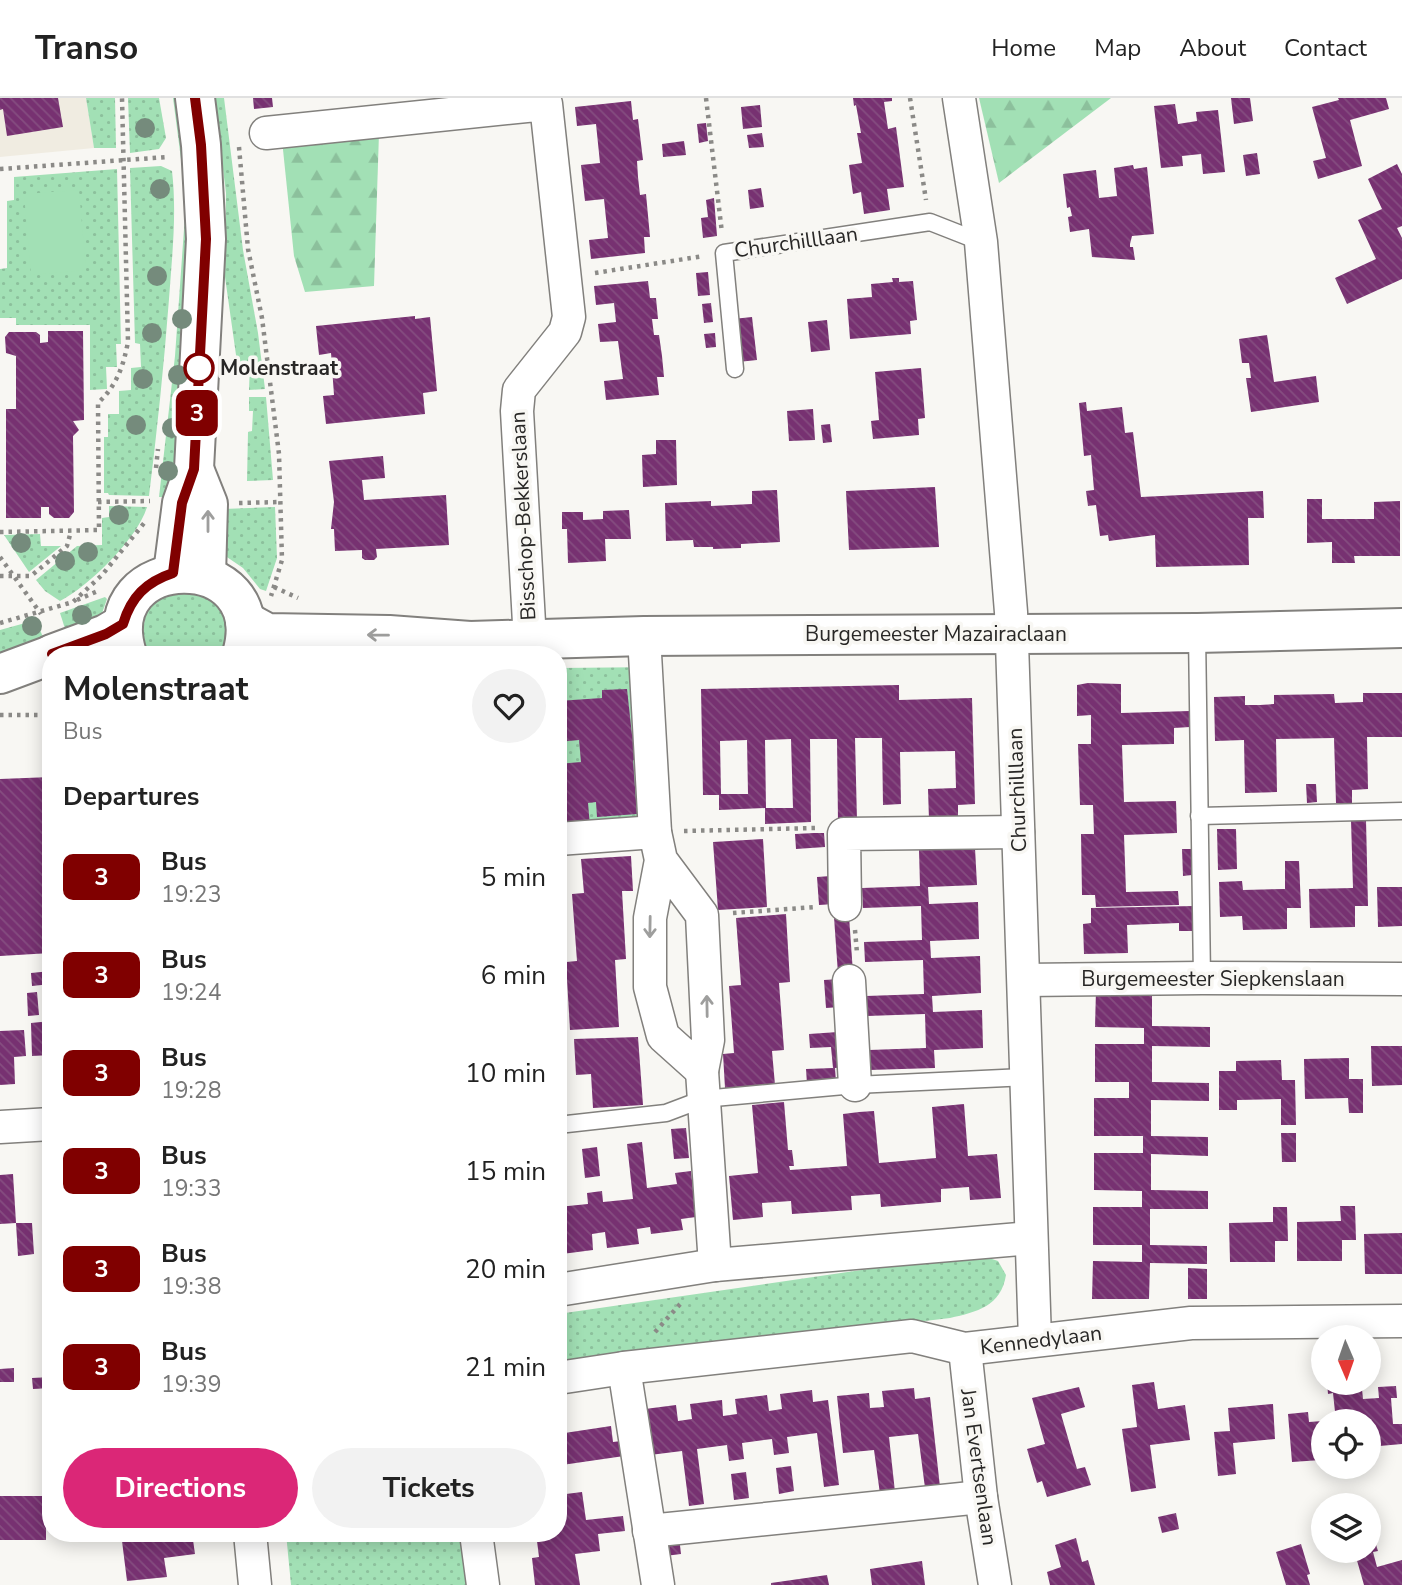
<!DOCTYPE html>
<style>
:root{--surface:#fff;--page:#f2f2f2;--text:#222;--muted:#767676;--line:#e0e0e0;--accent:#db2777}
body{margin:0;font-family:"Nunito Sans",sans-serif;background:var(--page);color:var(--text);height:100vh;display:flex;flex-direction:column;font-size:26px;white-space:nowrap}
*{box-sizing:border-box;margin:0}
p{font-size:23px;color:var(--muted)}
.icon{flex:none;width:38px;height:38px;fill:none;stroke:currentColor;stroke-width:2;stroke-linecap:round;stroke-linejoin:round}
.map{position:relative;flex:1;overflow:hidden}
.details{position:absolute;left:42px;top:548px;width:525px;height:896px;display:flex;flex-direction:column;background:var(--surface);border-radius:28px;box-shadow:0 4px 18px #0003}
.details>*{flex:none}
.badge{padding:0 14px;border-radius:10px;font-size:24px;line-height:46px}
.needle{width:46px;rotate:178deg}
.tools{position:absolute;left:1311px;top:1227px;display:grid;gap:14px}
.tools a{display:grid;place-items:center;width:70px;height:70px;border-radius:50%;background:var(--surface);box-shadow:0 4px 18px #0003;font-size:35px}
.map>.badge{position:absolute;translate:-50% -50%;box-shadow:0 0 0 4px #fff}
h2{padding:0 21px;font-size:26px;line-height:63px}
.round{display:grid;place-items:center;flex:none;width:74px;height:74px;border-radius:37px;background:var(--page)}
.headline{display:flex;align-items:center;justify-content:space-between;height:119px;padding:0 21px}
h1{font-size:33px;font-weight:700;line-height:52px}
.primary-button{display:flex;gap:14px;margin-top:auto;padding:14px 21px}
.primary-button a{flex:1;height:80px;border-radius:42px;background:var(--accent);color:#fff;font-size:28px;font-weight:700;line-height:80px;text-align:center}
.primary-button a+a{background:var(--page);color:var(--text)}
ul{padding:0;list-style:none}
li{display:flex;align-items:center;gap:21px;height:98px;padding:0 21px}
li div{flex:1}
li b{display:block;font-size:26px}
li em{font-style:normal}
li .badge{min-width:77px;font-weight:700;text-align:center}
header{display:flex;align-items:center;gap:42px;box-sizing:border-box;height:98px;padding:0 35px;background:var(--surface);border-bottom:2px solid var(--line)}
header strong{font-size:33px}
nav{display:flex;gap:38px;margin-inline-start:auto;font-size:24px}
.map>svg:first-child{display:block}
</style>
<header>
<strong>Transo</strong>
<nav><a>Home</a><a>Map</a><a>About</a><a>Contact</a></nav>
</header>
<div class="map">
<svg width="1402" height="1487" viewBox="0 0 1402 1487">
<defs>
<pattern id="grass-dots" width="8" height="8" patternUnits="userSpaceOnUse" patternTransform="scale(1.75)"><rect width="8" height="8" fill="#a2e0b5"/><path d="M2 2h.1M6 6h.1" fill="none" stroke="#8cc09c" stroke-width="1.8" stroke-linecap="round"/></pattern>
<pattern id="forest-firs" width="22" height="20" patternUnits="userSpaceOnUse" patternTransform="scale(1.75)"><rect width="22" height="20" fill="#a2e0b5"/><path d="M5 1l3.5 6h-7zM16 11l3.5 6h-7z" fill="#8cc09c"/></pattern>
<pattern id="building-back-hatch" width="6" height="6" patternUnits="userSpaceOnUse" patternTransform="scale(1.75)"><rect width="6" height="6" fill="#773171"/><path d="M-1 5l2 2M0 0l6 6M5-1l2 2" fill="none" stroke="#854d80"/></pattern>
</defs>
<rect width="100%" height="100%" fill="#f8f7f3"/>
<path fill="#f0ece1" d="M0,0H86L94,50L0,59Z"/>
<g fill="url(#grass-dots)">
<path d="M86,0H115L116,50H94Z"/>
<path d="M128,0H159L166,40L159,51L130,55Z"/>
<path d="M173,0H183L196,134L172,399H159L175,258L185,117L184,84Z"/>
<path d="M214,0H224L243,152L258,235L265,291L249,292L250,265L237,264L225,179L226,95Z"/>
<path d="M161,68L172,73C177,116 172,158 169,201C164,267 157,333 149,398L109,397L108,395H104V339H108V316H119V293L131,292V270L141,269L140,246L135,245L130,70Z"/>
<path d="M117,71L121,246H116L117,269H106L107,291L90,292V227H16V220H0V171L7,170V103L14,102V79Z"/>
<path d="M249,299H266L273,382L247,383L248,334L252,333L253,313H249Z"/>
<path d="M109,408L147,409C138,440 88,489 60,503L45,493L36,482L77,448L102,447V420L109,419Z"/>
<path d="M275,409L277,460L266,493L260,491L243,470L221,455L223,411Z"/>
<path d="M40,436L41,448H61L29,474L4,437Z"/>
<path d="M187,491L214,501L229,526L225,556H147L144,553C142,509 145,505 187,491Z"/>
<path d="M105,499L107,501L100,521L68,540L60,515Z"/>
<path d="M36,522L47,549L0,569V532Z"/>
<path d="M660,569L666,727L558,728V570Z"/>
<path d="M983,1158L998,1163L1006,1177C1001,1208 977,1214 950,1220L558,1267V1216L889,1168Z"/>
<path d="M286,1435H469L474,1487H291Z"/>
</g>
<g fill="url(#forest-firs)">
<path d="M979,0H1111L999,85Z"/>
<path d="M379,35L374,188L305,194L294,158L282,42Z"/>
</g>
<path fill="#a2e0b5" d="M79,92L86,172L31,177L24,96Z"/>
<g fill="url(#building-back-hatch)" fill-rule="evenodd">
<path d="M0,0H58L63,29L7,38L3,11L0,12Z"/>
<path d="M253,0H272L273,9L254,11Z"/>
<path d="M853,0H892V3L884,4L888,31L896,29L904,89L887,91L890,112L864,116L861,94L853,96L849,67L862,65L857,35H861L856,7L854,8Z"/>
<path d="M1231,0H1250L1253,23L1234,26Z"/>
<path d="M1338,0H1386L1389,11L1350,22L1362,68L1318,81L1313,63L1326,60L1312,9L1339,2Z"/>
<path d="M631,3L633,22L638,21L643,62L637,63L638,79L640,97L646,96L650,139H644L645,155L591,161L589,142L608,140L604,101L585,103L581,67L600,65L596,26L577,28L575,9Z"/>
<path d="M1175,6L1178,26L1197,23L1196,14L1218,12L1225,74L1203,76L1201,56L1182,58L1183,68L1161,70L1154,8Z"/>
<path d="M760,7L762,29L743,31L741,9Z"/>
<path d="M706,25L708,43L699,45L697,26Z"/>
<path d="M762,35L764,49L749,50L747,37Z"/>
<path d="M684,43L686,57L663,59L662,46Z"/>
<path d="M1257,55L1260,76L1246,78L1243,57Z"/>
<path d="M1397,66L1402,76V128L1397,130L1402,140V181L1347,206L1335,180L1376,161L1358,122L1382,111L1368,81Z"/>
<path d="M1133,67L1134,71L1147,69L1154,136L1132,138L1130,146V149H1133L1135,162L1092,159L1089,131L1070,134L1068,119L1072,118L1070,109L1067,110L1063,76L1096,72L1099,100L1117,98L1114,70Z"/>
<path d="M761,90L764,109L750,111L748,92Z"/>
<path d="M714,100L717,138L703,140L701,120L708,119L706,102Z"/>
<path d="M708,174L710,197L698,198L696,175Z"/>
<path d="M892,180H899V184L913,183L917,222L910,223L911,236L850,241L847,201L872,199L871,186L893,184Z"/>
<path d="M648,183L650,200H656L658,221H652L654,237H659L662,258L664,279H657L659,297L606,302L604,283L623,281L618,243L600,244L598,226L616,224L614,205L596,207L594,188Z"/>
<path d="M711,205L713,224L704,225L702,206Z"/>
<path d="M415,218V221L430,219L437,293L423,295L425,316L326,326L323,298L334,297L331,255L319,257L316,228Z"/>
<path d="M752,219L757,262L738,264L733,221Z"/>
<path d="M827,222L830,252L811,254L808,224Z"/>
<path d="M48,233H83L84,322L73,323L79,332L73,338L74,414L69,420H54L49,416V409H41V420H6V311H16V258L6,255L5,239L9,234H36L40,237V245L48,244Z"/>
<path d="M715,235L716,249L706,250L704,236Z"/>
<path d="M1267,237L1274,284L1316,278L1319,304L1251,314L1246,280H1251L1249,265H1242L1239,241Z"/>
<path d="M921,270L925,320L918,321L919,337L873,341L871,323L879,322L875,274Z"/>
<path d="M1086,304L1087,313L1122,309L1125,335L1133,334L1141,399L1263,393L1264,420H1248L1249,467L1156,469L1155,437L1109,443L1108,437L1100,438L1096,407L1088,408L1086,393L1094,392L1091,357L1084,358L1079,305Z"/>
<path d="M813,311L815,342L789,343L787,313Z"/>
<path d="M830,326L832,344L823,345L821,327Z"/>
<path d="M656,342H676L677,387L643,389L642,357L656,356Z"/>
<path d="M383,358L385,380L362,382L364,402L446,397L449,447L376,451L377,459L374,462H365L362,460V452L335,453L334,431H331L334,404L329,363Z"/>
<path d="M935,389L939,449L849,452L846,393Z"/>
<path d="M777,392L780,444L741,446V450L713,451V449H694L693,442L666,443L665,405L711,403V408L752,406V393Z"/>
<path d="M1307,401H1322V421H1374V404L1400,403V458H1354L1355,465H1332V444L1307,445Z"/>
<path d="M629,412L631,441H605L606,463L568,465L567,431H562V414H583V422L603,421V413Z"/>
<path d="M1088,585L1121,586V615L1190,613V629L1174,630V646L1122,647L1124,704L1176,703L1177,735L1124,737L1126,794L1178,793L1179,807L1096,809L1095,797H1082L1081,736H1094L1093,707H1080L1078,646H1091V617L1077,618V587Z"/>
<path d="M899,587V602L972,600L975,706L958,707V721L929,722L928,691L956,690L955,653L900,654L901,706L883,707L882,640H855L857,723L838,724L837,641H810L811,724L765,726V710L719,712V697H703L701,591ZM791,641L793,710H766L765,642ZM747,642L748,696H721L720,643Z"/>
<path d="M627,591L632,637H639L641,662H633L637,716L597,719L596,704L588,705L590,728L558,730V666L581,664L579,642L558,644V603L602,600V592Z"/>
<path d="M1363,595H1402V639H1367L1368,691L1352,692V705H1336L1334,640L1276,641L1277,694L1245,695L1244,642L1215,643L1214,599L1245,598V607H1260L1274,606V597L1334,596L1335,605L1363,604Z"/>
<path d="M51,679V855L0,858V681Z"/>
<path d="M1306,686H1316L1317,704L1307,705Z"/>
<path d="M1351,722H1366L1368,808H1355V829L1310,830L1309,791L1353,790Z"/>
<path d="M1217,731H1236L1237,771L1218,772Z"/>
<path d="M814,735H824L825,749L796,751L795,736Z"/>
<path d="M763,741L767,809L718,812L713,744Z"/>
<path d="M975,750L977,787L928,789L929,806L978,804L979,841L930,843L931,860L980,858L981,895L932,898L933,914L982,912L983,950L934,952L935,970L869,972V952L926,950L925,916L867,918L866,898L924,896L923,862L865,864L864,844L922,842L921,808L863,810L862,790L920,788L919,752Z"/>
<path d="M1182,751H1191L1192,777L1183,778Z"/>
<path d="M631,758L633,793H622L626,861L615,862L619,929L570,932L566,864L577,863L572,796L584,795L581,761Z"/>
<path d="M1285,763H1299L1301,810H1287V831L1243,832L1242,818L1220,819L1219,784L1242,783L1243,792L1285,791Z"/>
<path d="M831,778L834,806L819,807L817,779Z"/>
<path d="M1377,789H1402V828L1378,829Z"/>
<path d="M1195,808V833H1179V825L1127,827L1128,855L1084,856L1083,826L1091,825V810Z"/>
<path d="M786,816L790,884L779,885L784,952L772,953L775,987L725,990L723,956L734,955L729,888L741,887L736,820Z"/>
<path d="M849,818L853,875L838,876L834,819Z"/>
<path d="M51,873V886L32,888L31,875Z"/>
<path d="M839,881L840,909L826,910L824,882Z"/>
<path d="M1096,892H1152V928L1210,929V949L1152,948V984L1209,985V1003L1151,1002V1038L1208,1039V1058L1151,1056V1092L1208,1093V1111H1150V1147L1207,1148V1166L1150,1165L1149,1201H1092L1093,1163L1142,1164V1147H1093V1109H1142V1093L1094,1092V1055H1143V1038H1094V1000H1129V984H1095V946H1144V930L1095,929Z"/>
<path d="M37,894L39,917L28,918L27,895Z"/>
<path d="M51,923V957L32,958L31,925Z"/>
<path d="M24,932L26,958L14,959L15,986L0,987V933Z"/>
<path d="M838,934L846,969L835,970L836,984L807,986L806,971L833,970L831,949L810,950L809,936Z"/>
<path d="M638,939L643,1007L593,1010L591,976L576,977L574,941Z"/>
<path d="M1371,948H1402V987L1372,988Z"/>
<path d="M1349,960V981H1363V1015H1349L1348,1000L1305,1001L1304,961Z"/>
<path d="M1281,962L1282,982H1295L1296,1027H1281V1001L1237,1002V1012H1219V973H1236V963Z"/>
<path d="M784,1004L788,1052H792L794,1068H789L790,1072L847,1068L843,1016L859,1014L874,1013L879,1065L936,1060L932,1009L964,1006L968,1058L997,1056L1001,1100L970,1102L969,1089L941,1091V1104L881,1109L880,1096L851,1098L852,1112L792,1116L791,1103L762,1105L763,1119L733,1122L729,1078L758,1075L752,1007Z"/>
<path d="M686,1030L689,1060L674,1061L671,1031Z"/>
<path d="M1281,1035H1296V1064H1282Z"/>
<path d="M642,1044L647,1090L677,1086L675,1075L691,1073L696,1119L681,1121L683,1132L651,1136L650,1129L637,1131L639,1146L607,1150L605,1134L592,1136L593,1152L562,1156L560,1140H558V1109L588,1106L587,1095L602,1093L603,1104L633,1101L627,1046Z"/>
<path d="M597,1049L600,1078L585,1080L582,1051Z"/>
<path d="M13,1076L16,1125H32L34,1156L18,1158L16,1125L0,1126V1077Z"/>
<path d="M1340,1108H1355L1356,1142H1342V1163H1297V1124L1341,1123Z"/>
<path d="M1273,1109H1287L1288,1143H1275V1164H1230L1229,1125L1273,1124Z"/>
<path d="M1402,1135V1176H1365L1364,1136Z"/>
<path d="M1188,1170L1207,1171V1201H1188Z"/>
<path d="M14,1270V1284H0V1271Z"/>
<path d="M51,1279V1290L33,1291L32,1280Z"/>
<path d="M1154,1284L1158,1311L1185,1307L1190,1342L1150,1347L1156,1390L1131,1394L1122,1331L1137,1329L1132,1287Z"/>
<path d="M1327,1284H1344L1345,1293L1362,1291L1363,1301L1379,1300L1378,1289L1396,1288L1397,1300H1391L1393,1326H1402V1346L1368,1349V1323H1336L1333,1295L1328,1296Z"/>
<path d="M1079,1289L1085,1309L1061,1316L1077,1371L1085,1369L1091,1387L1047,1399L1042,1383L1037,1385L1027,1351L1045,1346L1032,1300Z"/>
<path d="M914,1290L915,1301L930,1299L940,1389L925,1390L918,1336L889,1339L895,1394L880,1396L874,1352L843,1355L837,1298L869,1295L870,1310L884,1309L882,1293Z"/>
<path d="M812,1292L813,1304L828,1302L839,1387L824,1389L817,1335L787,1339L789,1355L774,1357L772,1341L742,1345L744,1361L729,1363L727,1347L697,1351L704,1406L689,1408L682,1353L650,1357L645,1311L676,1307L678,1323L692,1321L690,1306L722,1302L723,1318L737,1316L735,1301L767,1297L769,1313L782,1311L780,1296Z"/>
<path d="M1273,1306L1275,1341L1233,1345L1236,1376L1218,1378L1214,1334L1230,1333L1228,1310Z"/>
<path d="M1308,1314L1309,1324L1323,1323V1343H1319L1321,1362L1292,1364L1288,1316Z"/>
<path d="M611,1328L613,1344L629,1342L631,1357L562,1367L566,1396L582,1394L586,1422L623,1418L625,1433L598,1436L600,1453L575,1456L580,1487H535L532,1460L539,1459L536,1435H558V1336Z"/>
<path d="M791,1368L794,1393L779,1396L776,1370Z"/>
<path d="M746,1374L749,1400L734,1402L731,1376Z"/>
<path d="M0,1398H51V1428H46V1442H0Z"/>
<path d="M1176,1415L1179,1431L1162,1435L1158,1419Z"/>
<path d="M1372,1434L1378,1453L1373,1454L1377,1469L1402,1462V1487H1364L1354,1452H1368V1436Z"/>
<path d="M121,1435H192L195,1456L164,1460L167,1479L127,1483Z"/>
<path d="M679,1439L681,1456L665,1458L663,1441Z"/>
<path d="M1076,1440L1082,1464L1088,1462L1095,1487H1050L1047,1474L1061,1469L1055,1447Z"/>
<path d="M1301,1446L1310,1476L1307,1477L1310,1487H1286L1276,1454Z"/>
<path d="M922,1463L925,1487H872L870,1471Z"/>
<path d="M827,1477L829,1487H771V1485Z"/>
</g>
<g fill="none" stroke-linecap="round" stroke-linejoin="round">
<defs>
<g id="lane">
<path d="M735,271L724,155L930,124L981,144"/>
<path d="M1197,535L1202,880"/>
<path d="M1199,718L1402,713"/>
<path d="M558,1027L666,1015L703,1001L855,987L1026,979"/>
</g>
<g id="street">
<path d="M959,0L981,144L1011,514L1035,1242"/>
<path d="M266,35L546,6L569,219L565,234L519,292L517,313L529,525L528,542"/>
<path d="M644,538L655,734L661,762L650,820V889L663,938L702,973L708,942L702,817L661,762"/>
<path d="M558,741L655,734"/>
<path d="M845,807L844,736L1018,734"/>
<path d="M1024,882L1202,880L1402,881"/>
<path d="M849,883L855,987"/>
<path d="M702,973L715,1167"/>
<path d="M0,1029L51,1026"/>
<path d="M558,1192L715,1167L1031,1140"/>
<path d="M965,1251L981,1399L995,1487"/>
<path d="M624,1270L658,1487"/>
<path d="M558,1280L624,1270L912,1238L965,1251L1191,1225L1402,1223"/>
<path d="M649,1433L981,1399"/>
<path d="M250,1435L255,1487"/>
<path d="M476,1435L483,1487"/>
</g>
<g id="secondary">
<path d="M194,371L208,406L206,478"/>
<path d="M173,475L182,405L194,371L206,141L201,47L195,0"/>
<path d="M245,523L267,535L389,537L470,543L644,538L1197,535L1402,530"/>
<path d="M52,556L106,536L123,526"/>
<path d="M127,556C94,450 273,448 242,556"/>
<path d="M0,576L51,557"/>
</g>
</defs>
<use href="#lane" stroke="#82807d" stroke-width="19"/>
<use href="#street" stroke="#82807d" stroke-width="35"/>
<use href="#secondary" stroke="#82807d" stroke-width="42"/>
<g stroke="#8b8a87" stroke-width="4.5" stroke-dasharray="3.5 5" stroke-linecap="butt">
<path d="M706,0L722,135"/>
<path d="M910,0L926,102"/>
<path d="M239,49L248,151L262,220L279,356L282,462L271,498"/>
<path d="M0,71L167,59"/>
<path d="M595,175L704,158"/>
<path d="M156,370L158,351"/>
<path d="M98,404L150,403"/>
<path d="M239,405L280,404"/>
<path d="M0,434L99,432L98,305C117,287 123,269 128,244L122,0"/>
<path d="M0,459L41,516"/>
<path d="M0,478H31L67,448L71,433"/>
<path d="M274,489L298,500"/>
<path d="M77,502L98,493"/>
<path d="M0,525L73,504L102,477L145,424"/>
<path d="M0,617H51"/>
<path d="M684,733L816,730"/>
<path d="M733,815L815,809"/>
<path d="M855,832L857,855"/>
<path d="M655,1234L682,1204"/>
</g>
<use href="#lane" stroke="#fff" stroke-width="16"/>
<use href="#street" stroke="#fff" stroke-width="32"/>
<use href="#secondary" stroke="#fff" stroke-width="38"/>
</g>
<g fill="#758b7c">
<circle cx="145" cy="30" r="10"/>
<circle cx="160" cy="91" r="10"/>
<circle cx="157" cy="178" r="10"/>
<circle cx="182" cy="221" r="10"/>
<circle cx="152" cy="235" r="10"/>
<circle cx="178" cy="277" r="10"/>
<circle cx="143" cy="281" r="10"/>
<circle cx="136" cy="327" r="10"/>
<circle cx="172" cy="330" r="10"/>
<circle cx="168" cy="373" r="10"/>
<circle cx="119" cy="417" r="10"/>
<circle cx="21" cy="445" r="10"/>
<circle cx="88" cy="454" r="10"/>
<circle cx="65" cy="463" r="10"/>
<circle cx="82" cy="517" r="10"/>
<circle cx="32" cy="528" r="10"/>
</g>
<defs><path id="oneway-shaft" d="M-6 0H5M1.5-3L5.5 0L1.5 3" fill="none" stroke-width="1.6" stroke-linecap="round" stroke-linejoin="round" transform="scale(1.75)"/></defs>
<g stroke="#9e9e9d">
<use href="#oneway-shaft" transform="translate(208 423) rotate(-90)"/>
<use href="#oneway-shaft" transform="translate(378 537) rotate(-179)"/>
<use href="#oneway-shaft" transform="translate(650 829) rotate(91)"/>
<use href="#oneway-shaft" transform="translate(707 908) rotate(-91)"/>
</g>
<g fill="none" stroke-linecap="round" stroke-linejoin="round">
<defs>
<path id="line" d="M52,556L106,536L123,526C131,499 146,484 173,475L182,405L194,371L206,141L201,47L195,0"/>
</defs>
<use href="#line" stroke="#fff" stroke-width="16"/>
<use href="#line" stroke="#800000" stroke-width="10"/>
</g>
<circle fill="#fff" stroke="#800000" stroke-width="3.5" cx="199" cy="270" r="14"/>
<g text-anchor="middle" dominant-baseline="central" stroke-width="7" stroke-linejoin="round" paint-order="stroke">
<g font-size="21" fill="#282726" stroke="#f8f7f3">
<text transform="translate(796 144) rotate(-8)">Churchilllaan</text>
<text transform="translate(523 418) rotate(-93)">Bisschop-Bekkerslaan</text>
<text x="936" y="536">Burgemeester Mazairaclaan</text>
<text transform="translate(1017 692) rotate(-92)">Churchilllaan</text>
<text x="1213" y="881">Burgemeester Siepkenslaan</text>
<text transform="translate(1041 1242) rotate(-7)">Kennedylaan</text>
<text transform="translate(979 1369) rotate(82)">Jan Evertsenlaan</text>
</g>
<g font-size="21" font-weight="bold" fill="#282726" stroke="#f8f7f3" text-anchor="start">
<text x="220" y="270">Molenstraat</text>
</g>
</g>
</svg>
<div class="tools">
<a><svg class="needle" viewBox="-14 -14 28 28"><path d="M0-13l5 13h-10z" fill="#e53935"/><path d="M0 13l5-13h-10z" fill="#767676"/></svg></a>
<a><svg class="icon" aria-label="locate" viewBox="0 0 24 24"><circle cx="12" cy="12" r="6"/><path d="M12 2v4M12 18v4M2 12h4M18 12h4"/></svg></a>
<a><svg class="icon" aria-label="layers" viewBox="0 0 24 24"><path d="M12 4l9 5-9 5-9-5zM3 14l9 5 9-5"/></svg></a>
</div>
<b class="badge" style="left:197px;top:315px;background:#800000;color:#fff">3</b>
<section class="details">
<div class="headline"><div><h1>Molenstraat</h1><p>Bus</p></div><a class="round"><svg class="icon" aria-label="heart" viewBox="0 0 24 24"><path d="M12 20l-8-8c-3-5 5-10 8-4 3-6 11-1 8 4z"/></svg></a></div>
<h2>Departures</h2>
<ul>
<li><span class="badge" style="background:#800000;color:#fff">3</span><div><b>Bus</b><p>19:23</p></div><em>5 min</em></li>
<li><span class="badge" style="background:#800000;color:#fff">3</span><div><b>Bus</b><p>19:24</p></div><em>6 min</em></li>
<li><span class="badge" style="background:#800000;color:#fff">3</span><div><b>Bus</b><p>19:28</p></div><em>10 min</em></li>
<li><span class="badge" style="background:#800000;color:#fff">3</span><div><b>Bus</b><p>19:33</p></div><em>15 min</em></li>
<li><span class="badge" style="background:#800000;color:#fff">3</span><div><b>Bus</b><p>19:38</p></div><em>20 min</em></li>
<li><span class="badge" style="background:#800000;color:#fff">3</span><div><b>Bus</b><p>19:39</p></div><em>21 min</em></li>
</ul>
<div class="primary-button"><a>Directions</a><a>Tickets</a></div>
</section>
</div>
